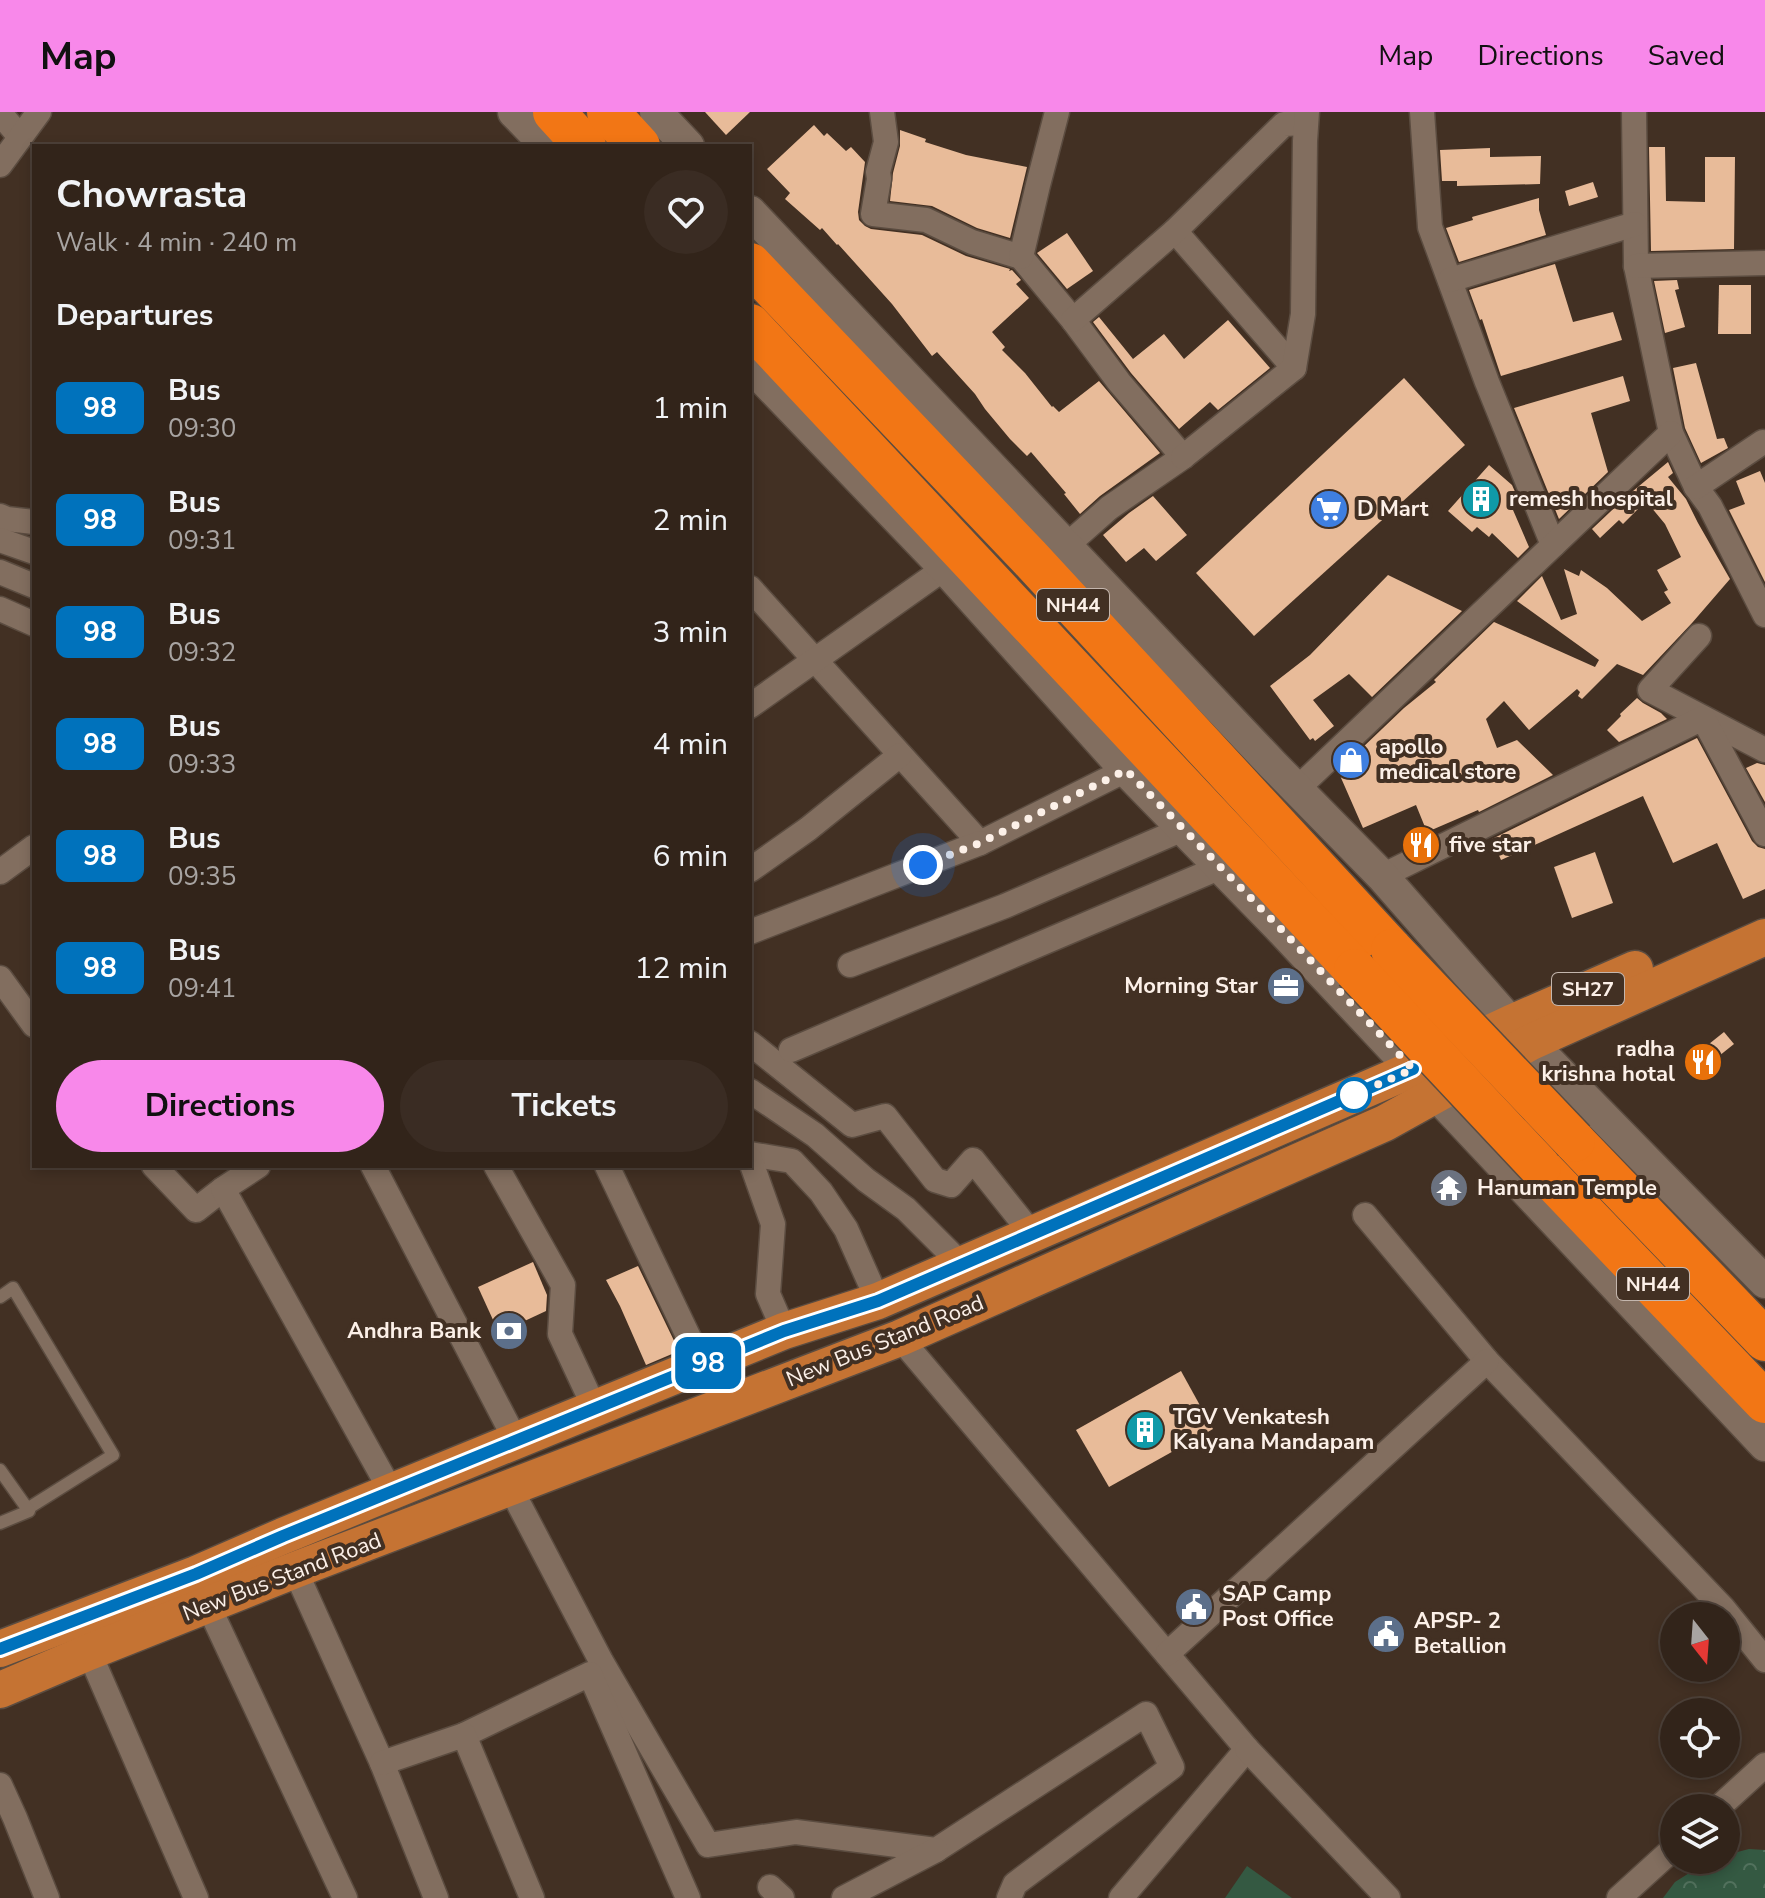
<!DOCTYPE html>
<meta charset="utf-8">
<style>
:root{--surface:#32241a;--page:#3a2c23;--text:#f1f3f6;--muted:#a8a4a2;--line:#4d4139;--accent:#f888ea}
body{margin:0;font-family:"Nunito Sans",sans-serif;background:var(--page);color:var(--text);height:100vh;display:flex;flex-direction:column;font-size:30px;white-space:nowrap}
*{box-sizing:border-box;margin:0}
p{font-size:26px;color:var(--muted)}
.icon{flex:none;width:44px;height:44px;fill:none;stroke:currentColor;stroke-width:2;stroke-linecap:round;stroke-linejoin:round}
.map{position:relative;flex:1;overflow:hidden}
.details{position:absolute;left:32px;top:32px;width:720px;height:1024px;display:flex;flex-direction:column;background:var(--surface);border-radius:0px;box-shadow:0 4px 12px #0003,0 0 0 2px var(--line)}
.details>*{flex:none}
.badge{padding:0 16px;border-radius:12px;font-size:28px;line-height:52px}
.needle{width:52px;rotate:163deg}
.fabs{position:absolute;left:1660px;top:1490px;display:grid;gap:16px}
.fabs a{display:grid;place-items:center;width:80px;height:80px;border-radius:50%;background:var(--surface);box-shadow:0 4px 12px #0003,0 0 0 2px var(--line);font-size:40px}
.you{position:absolute;width:40px;height:40px;margin:-20px;border:6px solid #fff;border-radius:50%;background:#1a73e8;box-shadow:0 0 0 12px #1a73e833}
.map>.badge{position:absolute;translate:-50% -50%;box-shadow:0 0 0 4px #fff}
h2{padding:0 24px;font-size:30px;line-height:72px}
.round{display:grid;place-items:center;flex:none;width:84px;height:84px;border-radius:42px;background:var(--page)}
.headline{display:flex;align-items:center;justify-content:space-between;height:136px;padding:0 24px}
h1{font-size:38px;font-weight:700;line-height:60px}
.action{display:flex;gap:16px;margin-top:auto;padding:16px 24px}
.action a{flex:1;height:92px;border-radius:48px;background:var(--accent);color:#111;font-size:32px;font-weight:700;line-height:92px;text-align:center}
.action a+a{background:var(--page);color:var(--text)}
ul{padding:0;list-style:none}
li{display:flex;align-items:center;gap:24px;height:112px;padding:0 24px}
li div{flex:1}
li b{display:block;font-size:30px}
li em{font-style:normal}
li .badge{min-width:88px;font-weight:700;text-align:center}
header{display:flex;align-items:center;gap:48px;box-sizing:border-box;height:112px;padding:0 40px;background:var(--accent);color:#111}
header strong{font-size:38px}
nav{display:flex;gap:44px;margin-inline-start:auto;font-size:28px}
.map>svg:first-child{display:block}
</style>
<header>
<strong>Map</strong>
<nav><a>Map</a><a>Directions</a><a>Saved</a></nav>
</header>
<div class="map">
<svg width="1765" height="1786" viewBox="0 0 1765 1786">
<defs>
<pattern id="park-crowns" width="20" height="18" patternUnits="userSpaceOnUse" patternTransform="scale(2)"><rect width="20" height="18" fill="#345942"/><path d="M2 6a3 3 0 1 1 6 0M12 15a3 3 0 1 1 6 0" fill="none" stroke="#52715d"/></pattern>
</defs>
<rect width="100%" height="100%" fill="#423023"/>
<path fill="url(#park-crowns)" d="M1749,1737L1765,1738V1786H1663L1675,1770L1710,1748H1726V1743Z"/>
<path fill="#345942" d="M1247,1754L1292,1786H1225Z"/>
<g fill="#e8bb99">
<path d="M705,0H750L726,23Z"/>
<path d="M814,13L824,24L827,21L846,39L851,35L865,50L858,100L859,108L865,114L871,117L922,123L966,144L1010,157L1009,159L1012,158L1021,168L1016,172L1029,186L992,220L1005,235L1002,238L1025,261L1052,295L1053,294L1059,300L1099,269L1160,341L1100,384L1080,402L1064,382L1066,381L1031,340L1027,344L1010,327L985,297L975,282L937,240L932,244L892,192L838,132L837,133L822,116L820,118L785,87L790,81L767,57Z"/>
<path d="M900,18L926,27L925,30L966,43L1027,55L1010,126L977,116L932,94L890,89L893,61L900,34Z"/>
<path d="M1649,35H1665L1666,89L1705,90V45H1735L1734,137L1651,139Z"/>
<path d="M1490,36V45L1541,44L1540,72L1457,74V69H1442L1440,38Z"/>
<path d="M1593,70L1598,85L1569,94L1565,79Z"/>
<path d="M1539,86V98L1546,123L1459,150L1446,116L1473,108L1472,105Z"/>
<path d="M1067,121L1093,159L1067,177L1037,141Z"/>
<path d="M1555,152L1573,210L1613,200L1622,228L1501,264L1482,207L1480,208L1469,178Z"/>
<path d="M1677,168L1679,177L1675,178L1685,215L1665,221L1654,169Z"/>
<path d="M1719,173H1751V222H1718Z"/>
<path d="M1099,205L1133,247L1164,222L1184,247L1228,208L1270,256L1218,298L1210,290L1179,317L1131,261L1093,210Z"/>
<path d="M1696,251L1717,327L1724,326L1728,336L1701,351L1685,316L1673,256Z"/>
<path d="M1623,264L1630,289L1591,301L1608,360L1559,407L1514,296Z"/>
<path d="M1404,266L1465,333L1254,524L1196,461Z"/>
<path d="M1668,350L1673,361L1668,365L1686,387L1698,411L1730,467L1692,511L1643,563L1617,552L1582,587L1578,584L1580,580L1577,577L1529,618L1504,589L1486,607L1497,636L1517,628L1553,663L1479,700L1478,698L1427,720L1416,693L1363,716L1338,659L1404,596L1436,570L1434,568L1494,510L1595,555L1599,548L1517,489L1542,464L1561,508L1577,502L1564,457L1579,464L1581,458L1607,476L1642,509L1671,491L1664,480L1668,478L1657,458L1681,445L1665,412L1646,389L1623,412L1619,408L1600,426L1592,417L1627,384Z"/>
<path d="M1489,353L1512,373L1520,391L1513,398L1529,435L1518,446L1492,421L1489,425L1477,415L1472,420L1448,399Z"/>
<path d="M1760,359L1765,371V470L1729,398L1745,392L1736,369Z"/>
<path d="M1153,384L1187,423L1156,449L1144,436L1126,450L1103,423L1129,401Z"/>
<path d="M1388,463L1462,499L1372,585L1349,562L1313,588L1334,614L1315,629L1313,626L1310,628L1270,574L1310,543Z"/>
<path d="M1637,586L1643,591L1661,601L1667,607L1619,630L1607,618L1621,604L1620,602Z"/>
<path d="M1697,626L1752,729L1758,735L1765,737V777L1743,787L1717,731L1673,751L1643,684L1501,748L1492,727Z"/>
<path d="M1757,651L1765,653V690L1746,656Z"/>
<path d="M1595,740L1613,791L1572,806L1554,755Z"/>
<path d="M1724,920L1734,932L1719,944L1709,932Z"/>
<path d="M533,1150L547,1183L546,1199L499,1221L478,1175Z"/>
<path d="M638,1154L679,1239L646,1253L620,1194L606,1168Z"/>
<path d="M1181,1259L1213,1317L1109,1375L1076,1318Z"/>
</g>
<g fill="none" stroke-linecap="round" stroke-linejoin="round">
<defs>
<g id="lane">
<path d="M0,1185L13,1176L113,1343L27,1397"/>
<path d="M0,1358L29,1399L0,1411"/>
</g>
<g id="street">
<path d="M882,0L886,30L878,60L879,67L873,102L926,108L972,130L1021,145L1073,208L1119,270L1183,345L1109,396L1066,434"/>
<path d="M1422,0L1430,115L1487,270L1553,433"/>
<path d="M1634,0L1636,154L1671,321L1696,375L1710,394L1765,503"/>
<path d="M0,1L20,25"/>
<path d="M0,53L39,0"/>
<path d="M1175,119L1294,256"/>
<path d="M1021,145L1038,73L1057,0"/>
<path d="M1636,154L1765,151"/>
<path d="M1450,168L1635,112"/>
<path d="M1073,208L1175,119L1284,12L1305,11"/>
<path d="M1183,345L1294,256L1303,202L1305,29L1307,0"/>
<path d="M1696,375L1763,330"/>
<path d="M0,404L7,407L34,410"/>
<path d="M0,428L34,440"/>
<path d="M0,460L34,474"/>
<path d="M750,476L980,731L1126,658"/>
<path d="M0,497L34,512"/>
<path d="M1699,524L1650,578L1765,638"/>
<path d="M750,594L945,456"/>
<path d="M1296,678L1671,321"/>
<path d="M750,758L808,717L900,643"/>
<path d="M0,760L34,735"/>
<path d="M1382,764L1703,606L1765,722"/>
<path d="M750,820L980,731"/>
<path d="M850,853L1005,794L1183,717"/>
<path d="M0,866L34,913"/>
<path d="M750,931L852,1013L885,1004L935,1068L951,1073L973,1048L1032,1122"/>
<path d="M791,938L1221,755"/>
<path d="M750,979L815,1023L866,1068L906,1097L962,1153"/>
<path d="M750,1042L792,1049L821,1080L846,1117L878,1189"/>
<path d="M750,1047L773,1112L768,1182L784,1219"/>
<path d="M154,1054L196,1098L223,1077"/>
<path d="M258,1054L223,1077L392,1381"/>
<path d="M373,1054L516,1329"/>
<path d="M496,1054L563,1173L560,1222L595,1297"/>
<path d="M607,1054L702,1253"/>
<path d="M1365,1103L1487,1249L1723,1496L1765,1548"/>
<path d="M900,1226L1247,1637L1121,1786"/>
<path d="M511,1377L601,1549L708,1733L796,1720L936,1738L1146,1602L1172,1655L1015,1772L1009,1786"/>
<path d="M295,1458L382,1651L436,1786"/>
<path d="M208,1493L345,1786"/>
<path d="M89,1540L196,1786"/>
<path d="M1167,1542L1487,1249"/>
<path d="M464,1623L590,1562L688,1786"/>
<path d="M1247,1637L1388,1786"/>
<path d="M382,1651L464,1623L532,1786"/>
<path d="M0,1673L15,1706L47,1786"/>
<path d="M1718,1696L1765,1653"/>
<path d="M770,1775L782,1786"/>
<path d="M844,1786L936,1738"/>
<path d="M1619,1786L1674,1736"/>
</g>
<g id="secondary">
<path d="M514,0L547,34"/>
<path d="M656,0L688,34"/>
<path d="M750,100L1273,653L1382,764L1511,911L1765,1170"/>
<path d="M750,253L945,456L1126,658L1279,815L1765,1333"/>
</g>
<g id="primary">
<path d="M0,1537L196,1462L283,1424L784,1219L878,1189L1413,957L1511,911L1635,857"/>
<path d="M0,1578L89,1540L295,1458L900,1226L1385,1011L1531,930L1765,825"/>
</g>
<g id="highway">
<path d="M554,0L585,34"/>
<path d="M608,0L639,34"/>
<path d="M750,152L1029,445L1392,838"/>
<path d="M750,213L1355,858"/>
<path d="M1574,1029L1765,1228"/>
<path d="M1540,1055L1765,1290"/>
</g>
</defs>
<use href="#lane" stroke="#5b4c40" stroke-width="15"/>
<use href="#street" stroke="#5b4c40" stroke-width="27"/>
<use href="#secondary" stroke="#5b4c40" stroke-width="35"/>
<use href="#primary" stroke="#5b4c40" stroke-width="39"/>
<use href="#highway" stroke="#5b4c40" stroke-width="45"/>
<use href="#lane" stroke="#826e5f" stroke-width="12"/>
<use href="#street" stroke="#826e5f" stroke-width="24"/>
<use href="#secondary" stroke="#826e5f" stroke-width="32"/>
<use href="#primary" stroke="#c57333" stroke-width="36"/>
<use href="#highway" stroke="#f27615" stroke-width="42"/>
<defs>
<g id="highway-bridge">
<path d="M1392,838L1574,1029"/>
<path d="M1355,858L1540,1055"/>
</g>
</defs>
<use href="#highway-bridge" stroke="#5b4c40" stroke-width="45" stroke-linecap="butt"/>
<use href="#highway-bridge" stroke="#f27615" stroke-width="42"/>
</g>
<g fill="none" stroke-linecap="round" stroke-linejoin="round">
<defs>
<path id="line" d="M0,1537L196,1462L283,1424L784,1219L878,1189L1413,957"/>
</defs>
<use href="#line" stroke="#fff" stroke-width="18"/>
<use href="#line" stroke="#0072bc" stroke-width="12"/>
<path stroke="#fcf0e8" stroke-width="8" stroke-dasharray="0 14.4" d="M923,753L980,731L1126,658L1279,815L1413,957L1354,983"/>
</g>
<defs>
<symbol id="building-disc" viewBox="-11 -11 22 22"><circle r="9.5" fill="#0f9aa8" stroke="#423023"/><path d="M-4-6H4V6H1V3H-1V6H-4ZM-2.5-4.3h1.7v1.8h-1.7ZM.8-4.3h1.7v1.8H.8ZM-2.5-1h1.7V.8h-1.7ZM.8-1h1.7V.8H.8Z" fill="#fff"/></symbol>
<symbol id="supermarket-disc" viewBox="-11 -11 22 22"><circle r="9.5" fill="#3f7fe0" stroke="#423023"/><path d="M-6-5.5h2.5l.6 2H6L4.5 2H-2.5L-4.4-4H-6ZM-1.5 3.2a1.3 1.3 0 1 0 .1 0ZM3 3.2a1.3 1.3 0 1 0 .1 0Z" fill="#fff"/></symbol>
<symbol id="shop-disc" viewBox="-11 -11 22 22"><circle r="9.5" fill="#3f7fe0" stroke="#423023"/><path d="M-5-2.5h2.3a2.7 3.5 0 0 1 5.4 0H5L5.5 6h-11ZM-1.5-2.5h3a1.5 2.3 0 0 0-3 0Z" fill="#fff"/></symbol>
<symbol id="restaurant-disc" viewBox="-11 -11 22 22"><circle r="9.5" fill="#e8710a" stroke="#423023"/><path d="M-5-6h1v4h1v-4h1v4h1v-4h1v5L-1.5 .5V6h-2V.5L-5-1ZM5-6V6H3V1.5H1.5Q1.5-4 5-6Z" fill="#fff"/></symbol>
<symbol id="office-disc" viewBox="-11 -11 22 22"><circle r="9.5" fill="#5c6f8a" stroke="#423023"/><path d="M-6-3h4V-5.5h4V-3h4V5H-6ZM-1-4.5V-3h2v-1.5ZM-6 0V1H6V0Z" fill="#fff"/></symbol>
<symbol id="temple-disc" viewBox="-11 -11 22 22"><circle r="9.5" fill="#6b7280" stroke="#423023"/><path d="M0-6L5-2H3V0L6.5 2.5H4V6H1.5V3h-3V6H-4V2.5H-6.5L-3 0V-2H-5Z" fill="#fff"/></symbol>
<symbol id="bank-disc" viewBox="-11 -11 22 22"><circle r="9.5" fill="#5c6f8a" stroke="#423023"/><path d="M-6-4H6V4H-6ZM0-2.3a2.3 2.3 0 1 0 0 4.6a2.3 2.3 0 1 0 0-4.6Z" fill="#fff"/></symbol>
<symbol id="civic-disc" viewBox="-11 -11 22 22"><circle r="9.5" fill="#5c6f8a" stroke="#423023"/><path d="M-.6-6.5H3V-4.5H.6V-3L4-1V1h2V6H-6V1h2V-1L-.6-3ZM-1.2 2.5V6h2.4V2.5Z" fill="#fff"/></symbol>
</defs>
<g fill-rule="evenodd">
<use href="#building-disc" x="1459" y="365" width="44" height="44"/>
<use href="#supermarket-disc" x="1307" y="375" width="44" height="44"/>
<use href="#shop-disc" x="1329" y="626" width="44" height="44"/>
<use href="#restaurant-disc" x="1399" y="711" width="44" height="44"/>
<use href="#office-disc" x="1264" y="852" width="44" height="44"/>
<use href="#restaurant-disc" x="1681" y="928" width="44" height="44"/>
<use href="#temple-disc" x="1427" y="1054" width="44" height="44"/>
<use href="#bank-disc" x="487" y="1197" width="44" height="44"/>
<use href="#building-disc" x="1123" y="1296" width="44" height="44"/>
<use href="#civic-disc" x="1172" y="1473" width="44" height="44"/>
<use href="#civic-disc" x="1364" y="1500" width="44" height="44"/>
</g>
<circle fill="#fff" stroke="#0072bc" stroke-width="4" cx="1354" cy="983" r="16"/>
<g text-anchor="middle" dominant-baseline="central" stroke-width="8" stroke-linejoin="round" paint-order="stroke">
<g fill="#423023" stroke="#c4b6ad" stroke-width="2">
<rect x="1037" y="477" width="72" height="32" rx="6"/>
<rect x="1552" y="861" width="72" height="32" rx="6"/>
<rect x="1617" y="1156" width="72" height="32" rx="6"/>
</g>
<g font-size="20" font-weight="bold" fill="#fcf0e8">
<text x="1073" y="493">NH44</text>
<text x="1588" y="877">SH27</text>
<text x="1653" y="1172">NH44</text>
</g>
<g font-size="22" font-weight="bold" fill="#fcf0e8" stroke="#423023" text-anchor="start">
<text x="1509" y="387">remesh hospital</text>
<text x="1357" y="397">D Mart</text>
<text x="1379" y="635">apollo<tspan x="1379" dy="25">medical store</tspan></text>
<text x="1449" y="733">five star</text>
<text x="1258" y="874" text-anchor="end">Morning Star</text>
<text x="1675" y="937" text-anchor="end">radha<tspan x="1675" dy="25">krishna hotal</tspan></text>
<text x="1477" y="1076">Hanuman Temple</text>
<text x="481" y="1219" text-anchor="end">Andhra Bank</text>
<text x="1173" y="1305">TGV Venkatesh<tspan x="1173" dy="25">Kalyana Mandapam</tspan></text>
<text x="1222" y="1482">SAP Camp<tspan x="1222" dy="25">Post Office</tspan></text>
<text x="1414" y="1509">APSP- 2<tspan x="1414" dy="25">Betallion</tspan></text>
</g>
<g font-size="22" fill="#fcf0e8" stroke="#423023">
<text transform="translate(885 1229) rotate(-22)">New Bus Stand Road</text>
<text transform="translate(282 1465) rotate(-21)">New Bus Stand Road</text>
</g>
</g>
</svg>
<div class="fabs">
<a><svg class="needle" viewBox="-14 -14 28 28"><path d="M0-13l5 13h-10z" fill="#e53935"/><path d="M0 13l5-13h-10z" fill="#a8a4a2"/></svg></a>
<a><svg class="icon" aria-label="locate" viewBox="0 0 24 24"><circle cx="12" cy="12" r="6"/><path d="M12 2v4M12 18v4M2 12h4M18 12h4"/></svg></a>
<a><svg class="icon" aria-label="layers" viewBox="0 0 24 24"><path d="M12 4l9 5-9 5-9-5zM3 14l9 5 9-5"/></svg></a>
</div>
<div class="you" style="left:923px;top:753px"></div>
<b class="badge" style="left:708px;top:1251px;background:#0072bc;color:#fff">98</b>
<section class="details">
<div class="headline"><div><h1>Chowrasta</h1><p>Walk · 4 min · 240 m</p></div><a class="round"><svg class="icon" aria-label="heart" viewBox="0 0 24 24"><path d="M12 20l-8-8c-3-5 5-10 8-4 3-6 11-1 8 4z"/></svg></a></div>
<h2>Departures</h2>
<ul>
<li><span class="badge" style="background:#0072bc;color:#fff">98</span><div><b>Bus</b><p>09:30</p></div><em>1 min</em></li>
<li><span class="badge" style="background:#0072bc;color:#fff">98</span><div><b>Bus</b><p>09:31</p></div><em>2 min</em></li>
<li><span class="badge" style="background:#0072bc;color:#fff">98</span><div><b>Bus</b><p>09:32</p></div><em>3 min</em></li>
<li><span class="badge" style="background:#0072bc;color:#fff">98</span><div><b>Bus</b><p>09:33</p></div><em>4 min</em></li>
<li><span class="badge" style="background:#0072bc;color:#fff">98</span><div><b>Bus</b><p>09:35</p></div><em>6 min</em></li>
<li><span class="badge" style="background:#0072bc;color:#fff">98</span><div><b>Bus</b><p>09:41</p></div><em>12 min</em></li>
</ul>
<div class="action"><a>Directions</a><a>Tickets</a></div>
</section>
</div>
